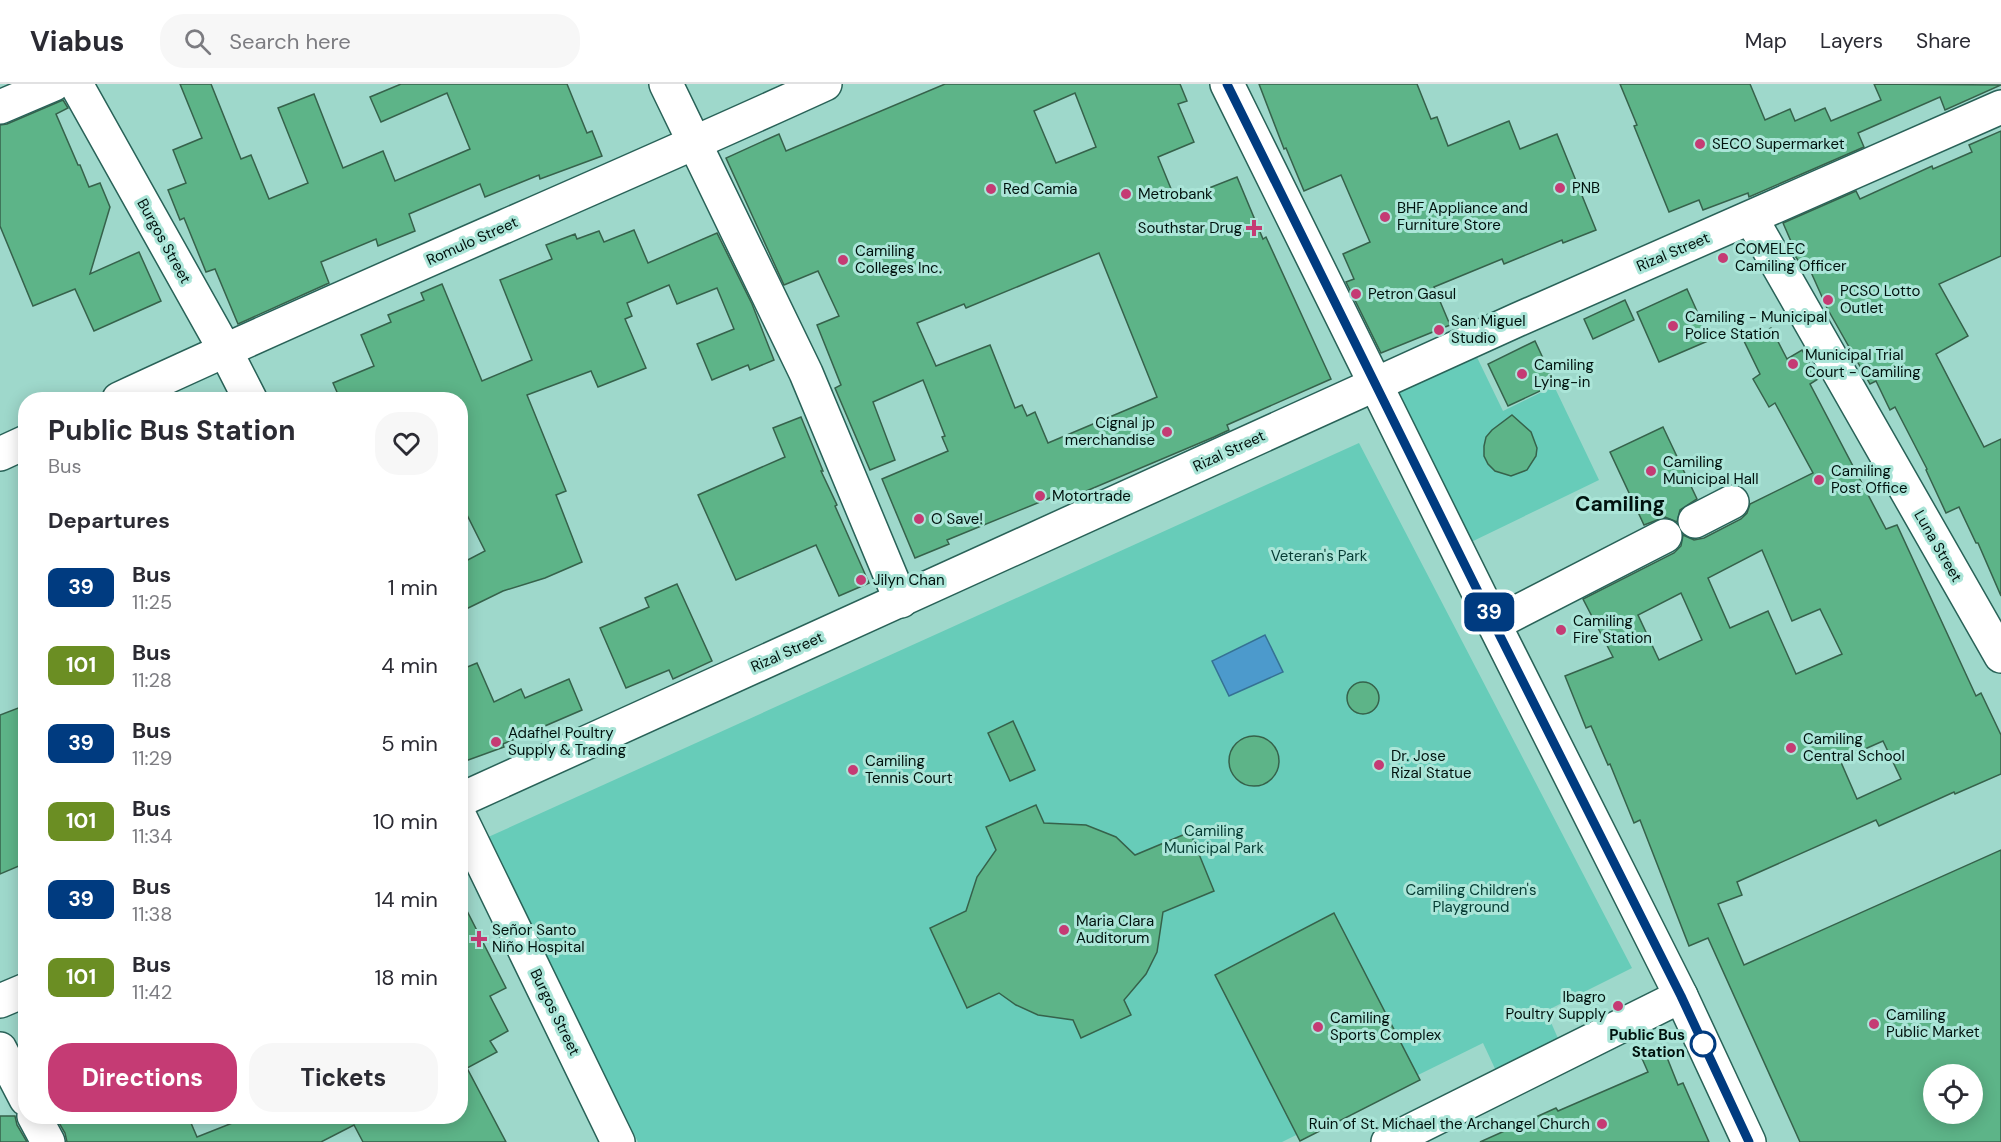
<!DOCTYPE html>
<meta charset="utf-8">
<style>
:root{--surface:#fff;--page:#f7f7f7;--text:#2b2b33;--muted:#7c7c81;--line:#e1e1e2;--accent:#c53b74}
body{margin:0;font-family:"DM Sans",sans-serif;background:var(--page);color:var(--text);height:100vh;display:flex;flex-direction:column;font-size:22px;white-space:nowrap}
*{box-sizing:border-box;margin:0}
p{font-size:20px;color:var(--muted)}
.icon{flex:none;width:33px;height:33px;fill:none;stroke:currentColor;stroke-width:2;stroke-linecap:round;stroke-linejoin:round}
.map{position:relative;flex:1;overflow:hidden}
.drawer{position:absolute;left:18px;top:308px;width:450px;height:732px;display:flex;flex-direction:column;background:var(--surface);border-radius:24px;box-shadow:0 3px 15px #0003}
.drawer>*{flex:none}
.badge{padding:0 12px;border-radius:9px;font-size:21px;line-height:39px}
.fabs{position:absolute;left:1923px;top:980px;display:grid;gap:12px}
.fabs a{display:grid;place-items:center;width:60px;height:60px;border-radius:50%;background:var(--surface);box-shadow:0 3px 15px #0003;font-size:30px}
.map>.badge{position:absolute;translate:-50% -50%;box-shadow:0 0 0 3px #fff}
h2{padding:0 30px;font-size:22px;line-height:54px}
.round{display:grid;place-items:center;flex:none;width:63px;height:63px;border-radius:24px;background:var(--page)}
.headline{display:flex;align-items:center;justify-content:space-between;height:102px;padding:0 30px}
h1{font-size:28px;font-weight:700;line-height:45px}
.button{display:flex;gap:12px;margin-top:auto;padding:12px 30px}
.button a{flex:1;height:69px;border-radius:24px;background:var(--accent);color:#fff;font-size:24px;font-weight:700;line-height:69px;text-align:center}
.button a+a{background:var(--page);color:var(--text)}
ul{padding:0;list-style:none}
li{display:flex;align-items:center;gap:18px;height:78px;padding:0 30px}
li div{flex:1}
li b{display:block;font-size:22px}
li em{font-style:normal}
li .badge{min-width:66px;font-weight:700;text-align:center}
header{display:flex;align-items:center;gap:36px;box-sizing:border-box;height:84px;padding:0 30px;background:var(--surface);border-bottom:2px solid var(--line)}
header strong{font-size:28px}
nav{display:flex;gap:33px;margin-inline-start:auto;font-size:21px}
.search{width:420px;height:54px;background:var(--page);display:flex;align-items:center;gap:15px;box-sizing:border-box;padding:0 21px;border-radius:24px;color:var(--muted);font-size:22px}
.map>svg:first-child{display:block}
</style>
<header>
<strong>Viabus</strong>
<div class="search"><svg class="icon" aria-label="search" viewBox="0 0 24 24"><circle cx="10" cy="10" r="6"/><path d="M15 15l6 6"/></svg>Search here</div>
<nav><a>Map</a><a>Layers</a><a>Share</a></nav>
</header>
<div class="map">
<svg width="2001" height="1058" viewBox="0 0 2001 1058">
<rect width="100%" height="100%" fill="#9ed8cb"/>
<g fill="#67ccb9">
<path d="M1473,265L1503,327L1554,302L1599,396L1467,460L1392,305Z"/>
<path d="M1359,359L1632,884L1546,927L1560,959L1497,989L1483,959L1282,1058H638L486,754Z"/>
</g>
<path fill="#4c9acc" stroke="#357193" stroke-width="1.5" d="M1265,551L1283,588L1229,612L1212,577Z"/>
<g fill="#5db488" stroke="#36624b" stroke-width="1.5" fill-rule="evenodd">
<path d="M180,0H211L241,75L251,71L269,115L308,99L278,24L314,10L343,84L383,67L395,97L470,65L447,9L381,38L370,13L401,0H567L587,49L592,47L602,72L540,95L539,91L485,113L480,100L409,130L415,147L378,162L376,155L321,178L329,199L238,240L215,185L206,188L184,134L180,136L168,106L186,99L173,66L202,54Z"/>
<path d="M945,0H1180L1187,17L1178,20L1194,58L1158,73L1176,117L1237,93L1263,155L1266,153L1331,295L1227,341L1229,346L1214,353L1065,416L1062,409L947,456L949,460L915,474L882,395L948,367L942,353L945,352L923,296L873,318L895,376L870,386L835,304L841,301L817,241L839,232L818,187L784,201L726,74L779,50L786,67ZM1075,9L1096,63L1056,79L1034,27ZM1099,169L1157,313L1048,359L1035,328L1027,332L1022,321L1015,324L990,261L936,282L917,239L964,220L966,224Z"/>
<path d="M1259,0H1417L1431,35L1437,33L1448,62L1509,37L1520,65L1557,50L1596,146L1563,159L1562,156L1504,180L1502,175L1434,203L1450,241L1381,269L1346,198L1354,195L1343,170L1370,158L1341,91L1304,107L1286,64L1284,65Z"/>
<path d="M1620,0H1750L1765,36L1790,25L1795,37L1825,24L1831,37L1881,16L1874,0L2001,1L1945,26L1940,13L1858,49L1864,63L1749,113L1748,109L1703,126L1699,116L1669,128L1634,42L1637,41Z"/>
<path d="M63,16L68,24L56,30L78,81H80L89,103L100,99L110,123L90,190L139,168L161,217L94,247L75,205L33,222L0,142V41L7,40Z"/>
<path d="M2001,47V172L1939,200L1968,252L1936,270L1984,363L2001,355V512L1978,459H1976L1959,423L1946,429L1926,386L1927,385L1895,323L1890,326L1876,297L1870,300L1827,224L1810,186L1806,188L1789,163L1793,162L1783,139L1856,107L1860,115L1932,82L1933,85L1972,68L1969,61Z"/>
<path d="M634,146L648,179L717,149L752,220L774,276L750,286L748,281L712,296L697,260L734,245L717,204L677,220L669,201L627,219L632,232L625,235L646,284L598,303L591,287L527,311L566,407L556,411L582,478L545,494L503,507L460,528V480L485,467L466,429L460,431V315H340L333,299L374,282L361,251L391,238L388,231L424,216L421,209L442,200L482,297L532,276L500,196L552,175L546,161L575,150L577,155L599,147L604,158Z"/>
<path d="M1687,205L1710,256L1659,278L1637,228Z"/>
<path d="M1625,216L1634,236L1593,255L1584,235Z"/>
<path d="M1771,244L1787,275L1802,266L1818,295L1810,300L1886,445L1897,441L1976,612L1981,609L2001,651V690L1955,710L1954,708L1879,742L1876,736L1737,798L1742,811L1718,820L1744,881L2001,766V1058H1800L1708,854L1689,862L1640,736L1634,739L1610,680L1608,681L1591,642L1586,644L1565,592L1613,573L1583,515L1674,469L1681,462L1683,451L1694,456L1704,454L1741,435L1747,429L1750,420L1813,389L1775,319L1769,323L1753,295L1760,290L1744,257ZM1762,466L1792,537L1820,525L1842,570L1796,590L1768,527L1730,544L1708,494ZM1681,509L1702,556L1659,576L1638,531ZM1883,657L1901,695L1857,715L1840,676ZM1934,990H1972V1029H1934Z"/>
<path d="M1535,257L1555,300L1508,322L1488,280Z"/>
<path d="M1512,331L1531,348L1537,364L1536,372L1527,386L1511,392L1495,387L1488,380L1484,372V362L1486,353L1492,346Z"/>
<path d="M801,333L823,387H821L837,421L835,422L869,499L839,512L816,461L736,496L698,411L785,373L773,344Z"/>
<path d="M1663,343L1697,415L1680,426L1677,438L1665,433L1644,441L1610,368Z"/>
<path d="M677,500L712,577L673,595L669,586L626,604L600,544L649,523L645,514Z"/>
<path d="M477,579L494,618L521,605L525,614L569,595L582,626L503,660L504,663L460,679V586Z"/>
<circle cx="1363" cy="614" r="16"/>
<path d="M26,621V779L0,790V631Z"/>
<path d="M1013,637L1035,686L1010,697L988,649Z"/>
<circle cx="1254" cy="677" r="25"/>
<path d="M1036,721L1044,739L1086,741L1116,753L1135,771L1190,748L1214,807L1163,828L1157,868L1146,890L1124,916L1131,931L1081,954L1073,936L1038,931L1016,921L999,909L967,924L930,844L966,827L977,793L996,766L986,743Z"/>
<path d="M460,813L506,904L490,912L508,947L490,957L497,968L467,984L506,1058H363L354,1041L321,1058H67L65,1049L55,1032H188L197,1053L250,1032H460Z"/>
<path d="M1334,829L1420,996L1300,1057L1215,891Z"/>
<path d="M1662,961L1678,1001L1683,999L1709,1058H1480L1556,1024L1558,1027L1648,988L1640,970Z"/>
<path d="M0,1032H15L17,1041L27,1058H0Z"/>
</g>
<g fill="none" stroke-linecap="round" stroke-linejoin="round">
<defs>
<g id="minor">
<path d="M76,0L225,266L250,315"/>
<path d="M666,0L806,289L901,517"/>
<path d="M0,23L54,0"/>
<path d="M1751,134L2001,572"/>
<path d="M119,315C353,206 591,107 825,0"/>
<path d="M0,370L26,358"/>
<path d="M1695,437L1732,418"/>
<path d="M1494,540L1665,452"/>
<path d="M460,716L1517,236L2001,23"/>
<path d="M460,733L618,1058"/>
<path d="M0,917L26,906"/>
<path d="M0,965L26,1015"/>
<path d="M34,1032L48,1058"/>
<path d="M1388,1058L1681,912"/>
</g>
<path id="highway" d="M1227,0L1494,540L1681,912L1749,1058"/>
</defs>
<use href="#minor" stroke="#296258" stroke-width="36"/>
<use href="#highway" stroke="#296258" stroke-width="36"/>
<use href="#minor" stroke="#fff" stroke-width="33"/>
<use href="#highway" stroke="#fff" stroke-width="33"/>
</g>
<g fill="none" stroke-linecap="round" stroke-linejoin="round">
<defs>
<path id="line" d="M1227,0L1494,540L1681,912L1749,1058"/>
</defs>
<use href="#line" stroke="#fff" stroke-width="14"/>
<use href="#line" stroke="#003b80" stroke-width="9"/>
</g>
<g fill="#c53b74" stroke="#abe5d8" stroke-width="2">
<circle cx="1700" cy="60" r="6"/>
<circle cx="1560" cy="104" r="6"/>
<circle cx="991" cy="105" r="6"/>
<circle cx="1126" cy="110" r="6"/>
<circle cx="1385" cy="133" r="6"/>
<path d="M1251 135h6v6h6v6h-6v6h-6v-6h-6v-6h6z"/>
<circle cx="1723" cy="174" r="6"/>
<circle cx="843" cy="176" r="6"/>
<circle cx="1356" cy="210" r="6"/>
<circle cx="1828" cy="216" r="6"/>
<circle cx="1673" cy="242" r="6"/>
<circle cx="1439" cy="246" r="6"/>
<circle cx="1793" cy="280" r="6"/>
<circle cx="1522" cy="290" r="6"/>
<circle cx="1167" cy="348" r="6"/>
<circle cx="1651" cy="387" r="6"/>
<circle cx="1819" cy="396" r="6"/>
<circle cx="1040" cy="412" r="6"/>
<circle cx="919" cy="435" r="6"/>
<circle cx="861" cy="496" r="6"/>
<circle cx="1561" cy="546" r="6"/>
<circle cx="496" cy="658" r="6"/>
<circle cx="1791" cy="664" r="6"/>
<circle cx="1379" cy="681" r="6"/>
<circle cx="853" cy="686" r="6"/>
<circle cx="1064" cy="846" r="6"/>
<path d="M476 846h6v6h6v6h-6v6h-6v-6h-6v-6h6z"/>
<circle cx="1618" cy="922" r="6"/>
<circle cx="1874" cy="940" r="6"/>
<circle cx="1318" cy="943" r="6"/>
<circle cx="1602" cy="1040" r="6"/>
</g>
<circle fill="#fff" stroke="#003b80" stroke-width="3" cx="1703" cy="960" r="12"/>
<g text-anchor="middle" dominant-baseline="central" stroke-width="6" stroke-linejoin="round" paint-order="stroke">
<g font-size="15" fill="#00120e" stroke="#abe5d8" text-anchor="start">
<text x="1712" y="60">SECO Supermarket</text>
<text x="1572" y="104">PNB</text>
<text x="1003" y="105">Red Camia</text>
<text x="1138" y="110">Metrobank</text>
<text x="1397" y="124">BHF Appliance and<tspan x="1397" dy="17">Furniture Store</tspan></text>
<text x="1242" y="144" text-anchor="end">Southstar Drug</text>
<text x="1735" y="165">COMELEC<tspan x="1735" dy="17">Camiling Officer</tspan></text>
<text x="855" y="167">Camiling<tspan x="855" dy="17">Colleges Inc.</tspan></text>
<text x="1840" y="207">PCSO Lotto<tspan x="1840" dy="17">Outlet</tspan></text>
<text x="1368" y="210">Petron Gasul</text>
<text x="1685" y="233">Camiling - Municipal<tspan x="1685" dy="17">Police Station</tspan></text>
<text x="1451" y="237">San Miguel<tspan x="1451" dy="17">Studio</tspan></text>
<text x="1805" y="271">Municipal Trial<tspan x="1805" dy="17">Court - Camiling</tspan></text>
<text x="1534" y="281">Camiling<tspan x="1534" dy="17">Lying-in</tspan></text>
<text x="1155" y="339" text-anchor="end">Cignal jp<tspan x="1155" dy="17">merchandise</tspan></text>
<text x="1663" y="378">Camiling<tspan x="1663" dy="17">Municipal Hall</tspan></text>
<text x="1831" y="387">Camiling<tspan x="1831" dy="17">Post Office</tspan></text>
<text x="1052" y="412">Motortrade</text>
<text x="931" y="435">O Save!</text>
<text x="873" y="496">Jilyn Chan</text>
<text x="1573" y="537">Camiling<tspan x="1573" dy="17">Fire Station</tspan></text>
<text x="508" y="649">Adafhel Poultry<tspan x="508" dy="17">Supply &amp; Trading</tspan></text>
<text x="1803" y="655">Camiling<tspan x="1803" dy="17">Central School</tspan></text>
<text x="1391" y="672">Dr. Jose<tspan x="1391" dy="17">Rizal Statue</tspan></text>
<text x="865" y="677">Camiling<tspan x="865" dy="17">Tennis Court</tspan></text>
<text x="1076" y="837">Maria Clara<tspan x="1076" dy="17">Auditorum</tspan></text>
<text x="492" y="846">Señor Santo<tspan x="492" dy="17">Niño Hospital</tspan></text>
<text x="1606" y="913" text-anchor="end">Ibagro<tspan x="1606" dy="17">Poultry Supply</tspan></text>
<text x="1886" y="931">Camiling<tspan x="1886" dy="17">Public Market</tspan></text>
<text x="1330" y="934">Camiling<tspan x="1330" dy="17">Sports Complex</tspan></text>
<text x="1590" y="1040" text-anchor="end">Ruin of St. Michael the Archangel Church</text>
</g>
<g font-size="15" fill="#00120e" stroke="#abe5d8">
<text transform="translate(164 157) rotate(61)">Burgos Street</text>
<text transform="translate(472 157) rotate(-24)">Romulo Street</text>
<text transform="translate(1673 168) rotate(-23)">Rizal Street</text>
<text transform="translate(1229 367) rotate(-25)">Rizal Street</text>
<text transform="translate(1938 462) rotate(60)">Luna Street</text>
<text transform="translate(787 568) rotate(-24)">Rizal Street</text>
<text transform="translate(555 928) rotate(64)">Burgos Street</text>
</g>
<g font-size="15" fill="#053b33" stroke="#abe5d8">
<text x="1319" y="472">Veteran's Park</text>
<text x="1214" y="747">Camiling<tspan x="1214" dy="17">Municipal Park</tspan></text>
<text x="1471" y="806">Camiling Children's<tspan x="1471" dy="17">Playground</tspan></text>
</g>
<g font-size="15" font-weight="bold" fill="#00120e" stroke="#abe5d8" text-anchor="end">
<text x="1685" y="951">Public Bus<tspan x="1685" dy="17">Station</tspan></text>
</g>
<g font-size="21" font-weight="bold" fill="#00120e" stroke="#abe5d8">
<text x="1620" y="420">Camiling</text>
</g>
</g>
</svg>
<div class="fabs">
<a><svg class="icon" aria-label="locate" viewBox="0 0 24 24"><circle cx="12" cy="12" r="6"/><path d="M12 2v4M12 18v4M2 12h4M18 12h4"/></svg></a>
</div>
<b class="badge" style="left:1489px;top:528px;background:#003b80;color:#fff">39</b>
<section class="drawer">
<div class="headline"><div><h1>Public Bus Station</h1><p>Bus</p></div><a class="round"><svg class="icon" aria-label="heart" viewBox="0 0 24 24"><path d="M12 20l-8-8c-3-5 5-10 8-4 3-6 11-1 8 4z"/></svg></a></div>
<h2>Departures</h2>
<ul>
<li><span class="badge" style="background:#003b80;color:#fff">39</span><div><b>Bus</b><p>11:25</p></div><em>1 min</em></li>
<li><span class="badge" style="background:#6b8e23;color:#fff">101</span><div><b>Bus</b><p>11:28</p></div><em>4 min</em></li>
<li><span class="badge" style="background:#003b80;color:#fff">39</span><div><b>Bus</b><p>11:29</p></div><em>5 min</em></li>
<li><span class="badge" style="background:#6b8e23;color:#fff">101</span><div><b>Bus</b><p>11:34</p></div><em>10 min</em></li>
<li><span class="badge" style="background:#003b80;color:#fff">39</span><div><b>Bus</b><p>11:38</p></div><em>14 min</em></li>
<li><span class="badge" style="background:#6b8e23;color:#fff">101</span><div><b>Bus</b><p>11:42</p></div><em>18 min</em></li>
</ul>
<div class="button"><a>Directions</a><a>Tickets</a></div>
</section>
</div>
